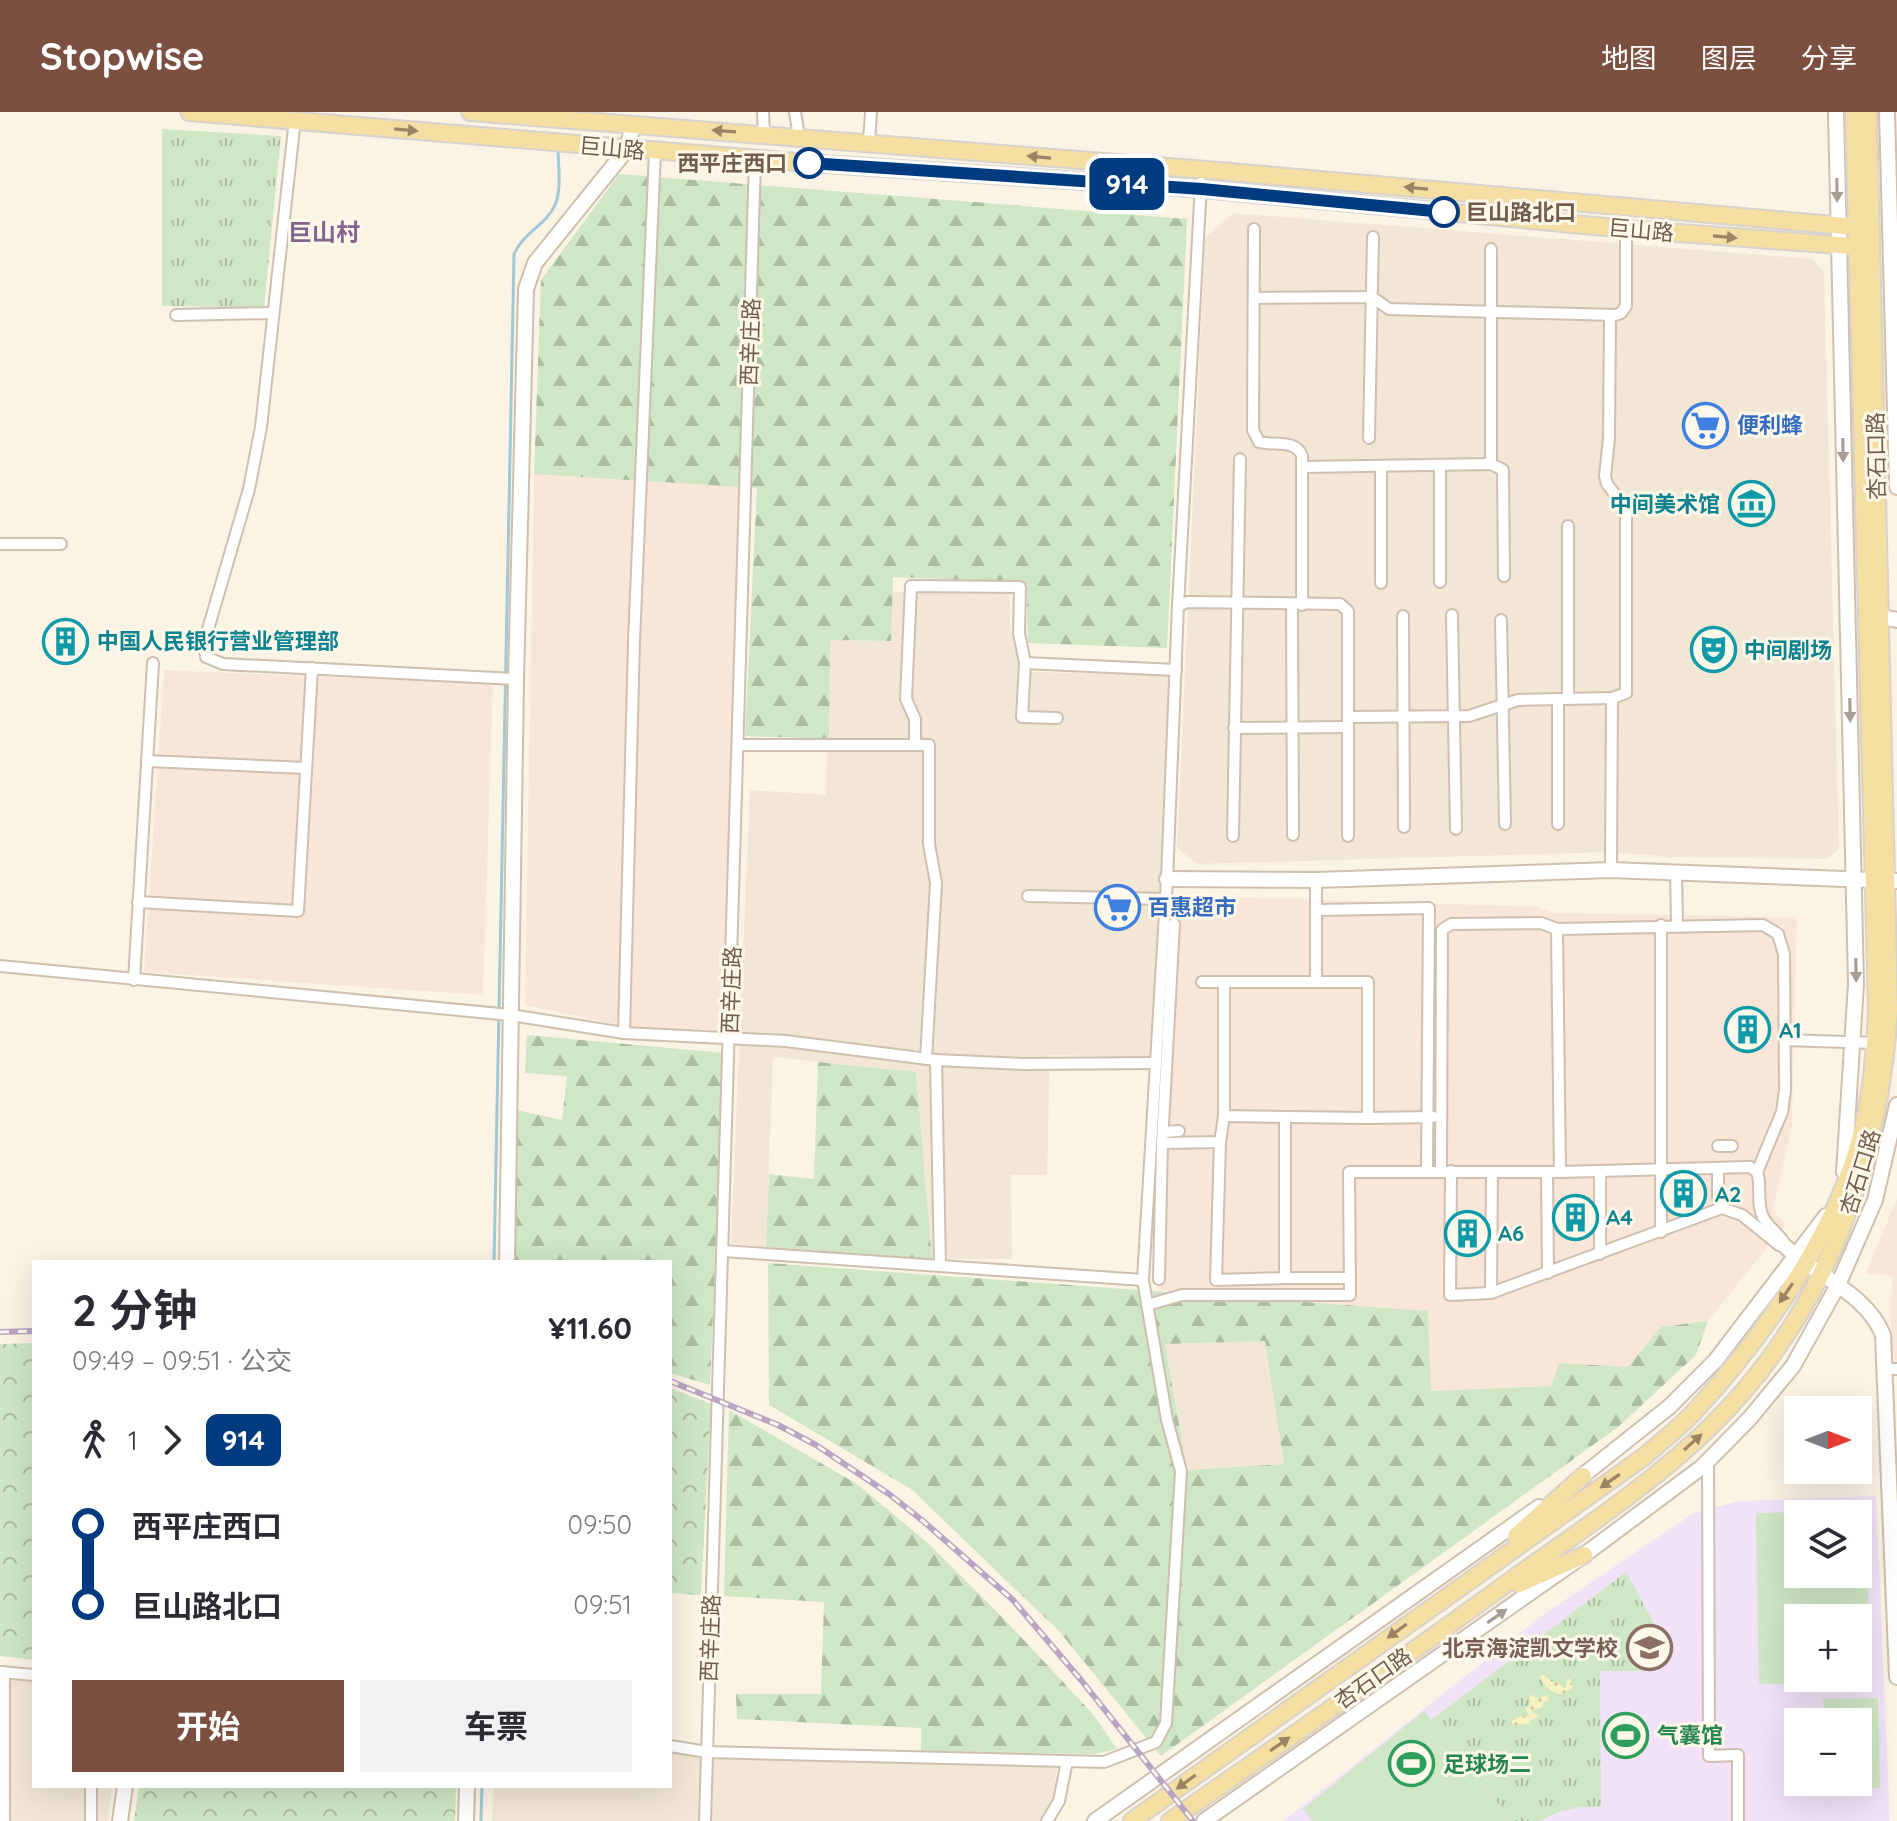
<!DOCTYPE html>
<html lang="zh">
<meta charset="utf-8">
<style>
:root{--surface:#fff;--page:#f2f2f3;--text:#2b2b33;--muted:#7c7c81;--accent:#7b5040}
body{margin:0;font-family:Quicksand,"Noto Sans SC",sans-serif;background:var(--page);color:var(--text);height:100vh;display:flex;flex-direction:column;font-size:30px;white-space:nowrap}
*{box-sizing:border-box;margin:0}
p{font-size:26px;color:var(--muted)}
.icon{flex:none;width:44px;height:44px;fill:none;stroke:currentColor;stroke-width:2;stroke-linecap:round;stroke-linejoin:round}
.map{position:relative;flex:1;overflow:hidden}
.drawer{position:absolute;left:32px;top:1148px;width:640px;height:528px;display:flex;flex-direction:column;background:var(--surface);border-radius:0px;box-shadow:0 8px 32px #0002}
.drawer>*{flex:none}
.badge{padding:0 16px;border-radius:12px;font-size:28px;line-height:52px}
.needle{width:52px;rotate:90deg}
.buttons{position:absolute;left:1784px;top:1284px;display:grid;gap:16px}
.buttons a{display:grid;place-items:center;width:88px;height:88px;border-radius:0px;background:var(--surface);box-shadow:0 8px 32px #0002;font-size:40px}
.map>.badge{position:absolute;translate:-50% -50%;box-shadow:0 0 0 4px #fff}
.legs{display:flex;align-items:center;gap:12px;height:88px;padding:0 40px;font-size:26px}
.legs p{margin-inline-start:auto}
.overview{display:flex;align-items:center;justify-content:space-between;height:136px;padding:0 40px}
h1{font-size:44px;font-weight:700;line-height:60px}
.action{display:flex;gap:16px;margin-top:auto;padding:16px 40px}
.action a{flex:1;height:92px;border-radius:0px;background:var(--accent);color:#fff;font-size:32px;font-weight:700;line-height:92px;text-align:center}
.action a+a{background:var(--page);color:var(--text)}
ul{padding:0 40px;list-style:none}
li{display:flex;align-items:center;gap:28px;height:80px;font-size:30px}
li i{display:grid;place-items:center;width:12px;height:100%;margin:0 10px;background:currentColor}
li i::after{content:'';width:20px;height:20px;margin:-10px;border:6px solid;border-radius:50%;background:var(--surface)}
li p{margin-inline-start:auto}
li:first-child i{background:linear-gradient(#0000 50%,currentColor 0)}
li:last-child i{background:linear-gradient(currentColor 50%,#0000 0)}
header{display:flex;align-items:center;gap:48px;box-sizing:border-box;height:112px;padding:0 40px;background:var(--accent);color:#fff}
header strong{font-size:38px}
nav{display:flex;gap:44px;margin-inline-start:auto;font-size:28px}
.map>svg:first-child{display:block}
</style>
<header>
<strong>Stopwise</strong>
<nav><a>地图</a><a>图层</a><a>分享</a></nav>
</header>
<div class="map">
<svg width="1897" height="1709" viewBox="0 0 1897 1709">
<defs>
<pattern id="grass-tufts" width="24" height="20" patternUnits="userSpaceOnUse" patternTransform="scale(2)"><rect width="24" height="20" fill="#cfe7c4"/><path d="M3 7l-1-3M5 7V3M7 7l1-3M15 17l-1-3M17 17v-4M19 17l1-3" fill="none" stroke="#acbea1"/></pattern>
<pattern id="forest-firs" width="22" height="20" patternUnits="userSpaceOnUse" patternTransform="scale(2)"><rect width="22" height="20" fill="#cfe7c4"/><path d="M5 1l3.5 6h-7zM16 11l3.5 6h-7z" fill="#acbea1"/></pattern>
<pattern id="sand-dots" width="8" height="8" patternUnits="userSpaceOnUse" patternTransform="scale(2)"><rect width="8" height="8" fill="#f8f1c1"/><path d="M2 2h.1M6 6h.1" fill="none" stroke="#cdc69f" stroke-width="1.8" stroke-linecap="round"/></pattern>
<pattern id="park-crowns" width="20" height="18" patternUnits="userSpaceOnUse" patternTransform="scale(2)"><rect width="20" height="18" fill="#cfe7c4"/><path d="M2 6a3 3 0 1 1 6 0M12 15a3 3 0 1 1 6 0" fill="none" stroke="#acbea1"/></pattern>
</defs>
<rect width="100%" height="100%" fill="#fbf4e5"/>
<g fill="#f2e7d4">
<path d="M1233,101L1812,147L1824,160L1839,736L1828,747L1674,745L1611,740L1197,752L1177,736L1205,126Z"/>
<path d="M892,480L1010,482V514L1019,551L1032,560L1171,563L1150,945L1050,943L1047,1063H1011L1012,1147H932L916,960L773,945L766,1135L731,1131L750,678L826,683L829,528L891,529Z"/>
<path d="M1266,1229L1284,1352L1187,1358L1165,1232Z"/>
<path d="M0,1566L34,1570V1674H112L108,1709H0Z"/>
<path d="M670,1641L721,1647L1057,1655L1053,1685L1042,1709H492L494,1674H670Z"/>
</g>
<g fill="#fae6d9">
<path d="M534,362L738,374L725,918L628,915L525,893Z"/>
<path d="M164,558L493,572L483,883L144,860Z"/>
<path d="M1196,784L1539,795L1554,801L1797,805L1792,1013L1773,1098L1785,1113L1708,1209L1661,1215L1628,1255L1559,1251L1551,1274L1430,1279L1428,1199L1159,1179L1178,803Z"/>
<path d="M1897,1086V1251L1893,1245L1890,1196L1893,1164L1866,1162Z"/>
</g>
<path fill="#f1e2f7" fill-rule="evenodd" d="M1876,1384L1890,1709H1283L1544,1502L1694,1401L1739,1389ZM1798,1402H1858V1462H1798ZM1798,1506H1858V1566H1798ZM1798,1610H1858V1670H1798Z"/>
<g fill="url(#grass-tufts)">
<path d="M162,17L281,24L264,196L162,194Z"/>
<path d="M1626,1460L1656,1515V1559H1600L1601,1695H1581L1561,1699L1539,1709H1512L1431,1608Z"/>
</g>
<g fill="url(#forest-firs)" fill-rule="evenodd">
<path d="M619,62L1187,107L1167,536L1028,531L1026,470L893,465L891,529L830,528L829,627L745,624L757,376L534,362L541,168Z"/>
<path d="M527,923L724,941L710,1273L670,1261V1150H515L516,998L562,1008L567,964L525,961Z"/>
<path d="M818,950L916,960L932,1147L766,1135L769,1062L814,1067Z"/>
<path d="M768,1151L1428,1199L1431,1279L1551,1274L1559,1251L1628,1255L1661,1215L1708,1209L1696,1243L1618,1315L1161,1644L1058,1518L911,1377L769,1293ZM1265,1229L1284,1352L1187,1358L1165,1232Z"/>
<path d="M729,1298L857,1372L929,1432L1005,1508L1092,1601L1117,1637L1094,1642L921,1639V1616L737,1607L736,1582H821L824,1490L724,1484Z"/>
</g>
<g fill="url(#sand-dots)">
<path d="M1544,1563L1552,1570L1557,1569L1563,1576L1566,1575L1567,1567H1570L1573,1575L1563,1582C1552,1582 1543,1574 1540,1564Z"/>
<path d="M1533,1583L1537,1587L1547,1583L1549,1587L1543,1591V1595L1533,1598L1532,1600L1538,1603L1536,1606L1530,1608V1612L1513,1613L1512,1609C1520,1603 1522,1605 1529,1603L1525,1597L1530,1593L1529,1584Z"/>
</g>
<g fill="url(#park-crowns)">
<path d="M34,1231V1548L0,1544V1232Z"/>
<path d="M670,1276L711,1292L701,1483L670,1481Z"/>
<path d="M139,1674H456L455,1709H134Z"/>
</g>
<g fill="#cfe7c4" fill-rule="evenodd">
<path d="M1867,1399L1870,1571L1759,1572L1756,1401ZM1798,1402H1858V1462H1798ZM1798,1506H1858V1566H1798Z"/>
<path d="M1878,1586L1880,1676L1825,1677V1670H1858V1610H1824L1823,1587Z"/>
<path d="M1424,1599L1512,1709H1313L1303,1697Z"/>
</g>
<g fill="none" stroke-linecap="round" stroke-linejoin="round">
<g stroke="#a1c8d4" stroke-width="3">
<path d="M494,1150L514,142C523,121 546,113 555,93C562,77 558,53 558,36"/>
<path d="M481,1709L482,1674"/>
</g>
<defs>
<g id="street">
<path d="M763,0L764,22"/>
<path d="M795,0L799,25"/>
<path d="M295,7L261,315L249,377L204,531L206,545L223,552L516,567"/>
<path d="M869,31L871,0"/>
<path d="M1254,117L1253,318L1259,330C1274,334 1296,327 1302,344V493"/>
<path d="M1254,186L1372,185L1389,197L1615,203L1621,201L1626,194V117"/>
<path d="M176,203L273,201"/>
<path d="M1369,326L1373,125"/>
<path d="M1491,352V137"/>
<path d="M1381,354V471"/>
<path d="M1440,354V470"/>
<path d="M1303,355L1491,352L1503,358L1504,464"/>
<path d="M0,432H61"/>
<path d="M1292,493L1293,723"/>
<path d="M1178,494L1187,490L1340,492L1348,499V724"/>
<path d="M1452,503L1456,717"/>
<path d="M1403,504L1404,715"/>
<path d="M1501,508L1505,712"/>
<path d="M1025,551L1176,558"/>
<path d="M1568,587V414"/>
<path d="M1348,605L1469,604L1518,588L1612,586L1626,581V403L1624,394L1607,372L1605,364L1609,326L1610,204"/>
<path d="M1234,616L1348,615"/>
<path d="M738,633H929V732L936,771L926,947"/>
<path d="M915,633V607L906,587L911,474L1020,475L1019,521L1025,551L1022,605L1057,606"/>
<path d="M147,649L306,656"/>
<path d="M1558,712V587"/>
<path d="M1233,724L1240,347"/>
<path d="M1611,758L1612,586"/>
<path d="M1676,759L1677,814"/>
<path d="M1316,768V870"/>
<path d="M1028,784L1166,787"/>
<path d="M138,790L298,799L312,556"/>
<path d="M1316,798L1429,796L1427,1059"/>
<path d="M0,854L511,903L624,921L786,929L936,948L1023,952L1156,951"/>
<path d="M134,868L153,551"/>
<path d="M1202,870H1368V1006L1433,1005"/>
<path d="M1224,870V1004L1368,1006"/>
<path d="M624,921L634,529L655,39"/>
<path d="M1785,928L1876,931"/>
<path d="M936,948L940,1154"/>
<path d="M1224,1004L1220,1030L1216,1168L1285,1166"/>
<path d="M1285,1006V1166H1350"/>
<path d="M1163,1020L1179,1019"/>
<path d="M1162,1031L1174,812"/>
<path d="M1718,1034H1732"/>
<path d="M1718,1056V1086L1722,1096"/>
<path d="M1441,1059L1442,818L1451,812L1541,811L1557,817L1763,813L1778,822L1784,842L1785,978L1782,1000L1757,1060C1762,1074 1756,1091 1763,1105C1769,1117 1782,1123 1787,1136"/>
<path d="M1451,1059L1450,1183L1491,1181"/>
<path d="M1492,1060L1491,1181L1722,1096L1742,1103L1779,1133L1787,1136"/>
<path d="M1547,1060L1548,1161"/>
<path d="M1560,1060L1750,1055L1757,1060"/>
<path d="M1600,1060V1142"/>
<path d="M1661,1120V813"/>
<path d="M723,1139L1143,1168"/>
<path d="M1159,1167L1162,1031L1220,1030"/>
<path d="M1147,1193L1182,1183H1350L1349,1060H1560L1557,817"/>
<path d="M1883,1257H1897"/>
<path d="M1708,1348L1709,1644L1738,1643V1709"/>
<path d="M0,1560L34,1563"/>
<path d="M4,1560V1709"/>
<path d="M670,1634L707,1640L1104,1650L1156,1630L1166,1611L1181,1359L1167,1308L1143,1168L1167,767L1178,494L1201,71"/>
<path d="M91,1709V1674"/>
<path d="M705,1709L755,47"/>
<path d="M1047,1709L1059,1689L1067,1649"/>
</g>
<g id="secondary">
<path d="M1836,0L1856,872L1844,1060"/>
<path d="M1887,0L1897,375"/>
<path d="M1871,503L1897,508"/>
<path d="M1167,767L1316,768L1611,758L1897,769"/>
<path d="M1787,1136C1818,1165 1867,1182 1883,1223L1897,1565"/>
<path d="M507,1150L516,567L526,177L535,151L627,37L633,13"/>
<path d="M1576,1369L1669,1295L1716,1248L1826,1104"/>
<path d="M120,1709L125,1674"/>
<path d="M466,1709L467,1674"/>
<path d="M1095,1709L1539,1395"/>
<path d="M1204,1709L1584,1443L1702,1355L1750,1306L1793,1254L1838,1173L1875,1088L1897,993"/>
</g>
<g id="primary">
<path d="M189,0L809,51L1202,77L1626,117L1864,135"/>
<path d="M470,0L1219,59L1856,115"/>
<path d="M1516,1424L1583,1364"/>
<path d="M1519,1472L1584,1443"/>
<path d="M1132,1709L1645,1344C1662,1329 1680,1315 1695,1299C1761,1227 1827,1135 1856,1041C1871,994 1875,945 1877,896L1854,0"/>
<path d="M1170,1709C1284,1629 1398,1551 1510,1469C1578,1420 1651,1373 1711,1314C1824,1203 1880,1054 1889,897L1868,0"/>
</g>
</defs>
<use href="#street" stroke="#cebfaf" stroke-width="14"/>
<use href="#secondary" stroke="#d0bfac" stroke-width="18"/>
<use href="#primary" stroke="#d8d2cd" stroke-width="20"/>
<use href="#street" stroke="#fff" stroke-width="10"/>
<use href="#secondary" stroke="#fff" stroke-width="14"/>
<use href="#primary" stroke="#f5dea1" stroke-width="16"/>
<defs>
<g id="rail">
<path d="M0,1220L34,1219"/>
<path d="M670,1269L778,1313L816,1333L889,1382L923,1409L1013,1488L1081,1568L1193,1709"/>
</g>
</defs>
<use href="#rail" stroke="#b8a4c3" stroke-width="6"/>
<use href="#rail" stroke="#fef8eb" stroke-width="3" stroke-dasharray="9" stroke-linecap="butt"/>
</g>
<defs><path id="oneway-solid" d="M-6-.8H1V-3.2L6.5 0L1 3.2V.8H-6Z" transform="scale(2)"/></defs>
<g fill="#998466">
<use href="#oneway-solid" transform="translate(406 18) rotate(5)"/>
<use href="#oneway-solid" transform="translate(724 19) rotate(-176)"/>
<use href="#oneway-solid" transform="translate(1039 45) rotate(-175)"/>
<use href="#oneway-solid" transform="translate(1416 76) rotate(-175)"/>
<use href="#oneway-solid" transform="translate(1725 125) rotate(5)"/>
<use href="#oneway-solid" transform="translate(1786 1181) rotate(124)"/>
<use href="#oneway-solid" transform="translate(1693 1330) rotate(-42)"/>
<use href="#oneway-solid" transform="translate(1610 1369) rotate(145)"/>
<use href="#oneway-solid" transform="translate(1397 1519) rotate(144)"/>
<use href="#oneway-solid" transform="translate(1280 1632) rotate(-35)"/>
<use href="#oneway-solid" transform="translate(1186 1670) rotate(144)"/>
</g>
<g fill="#aa9e94">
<use href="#oneway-solid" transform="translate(1837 78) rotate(89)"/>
<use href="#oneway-solid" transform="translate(1843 338) rotate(89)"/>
<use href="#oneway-solid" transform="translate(1850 598) rotate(89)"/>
<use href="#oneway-solid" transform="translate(1856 858) rotate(89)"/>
<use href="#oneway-solid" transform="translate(1497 1504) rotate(-35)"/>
</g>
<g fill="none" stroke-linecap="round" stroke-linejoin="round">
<defs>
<path id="line-1" d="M809,51L1202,77L1444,100"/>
</defs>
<use href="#line-1" stroke="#fff" stroke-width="18"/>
<use href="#line-1" stroke="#003b80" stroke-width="12"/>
</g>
<defs>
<symbol id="supermarket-ring" viewBox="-11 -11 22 22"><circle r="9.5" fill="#fef8eb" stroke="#3f7fe0" stroke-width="1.5"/><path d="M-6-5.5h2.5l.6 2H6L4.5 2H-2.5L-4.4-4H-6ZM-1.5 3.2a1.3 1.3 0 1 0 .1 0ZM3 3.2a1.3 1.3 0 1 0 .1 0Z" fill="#3f7fe0"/></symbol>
<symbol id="museum-ring" viewBox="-11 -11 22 22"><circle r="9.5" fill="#fef8eb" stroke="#0f9aa8" stroke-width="1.5"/><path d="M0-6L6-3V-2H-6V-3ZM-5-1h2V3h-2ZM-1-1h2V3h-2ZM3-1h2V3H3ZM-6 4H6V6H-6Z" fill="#0f9aa8"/></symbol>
<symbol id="building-ring" viewBox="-11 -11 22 22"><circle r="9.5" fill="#fef8eb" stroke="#0f9aa8" stroke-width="1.5"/><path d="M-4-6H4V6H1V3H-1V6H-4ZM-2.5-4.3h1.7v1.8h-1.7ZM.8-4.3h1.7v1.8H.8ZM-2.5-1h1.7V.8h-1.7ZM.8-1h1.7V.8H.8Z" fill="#0f9aa8"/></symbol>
<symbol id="theatre-ring" viewBox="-11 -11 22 22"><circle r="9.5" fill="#fef8eb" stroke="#0f9aa8" stroke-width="1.5"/><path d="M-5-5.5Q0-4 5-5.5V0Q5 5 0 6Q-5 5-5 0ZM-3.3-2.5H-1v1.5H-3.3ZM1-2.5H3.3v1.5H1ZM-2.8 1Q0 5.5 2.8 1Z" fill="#0f9aa8"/></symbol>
<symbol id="school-ring" viewBox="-11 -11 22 22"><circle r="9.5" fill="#fef8eb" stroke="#8d6e63" stroke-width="1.5"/><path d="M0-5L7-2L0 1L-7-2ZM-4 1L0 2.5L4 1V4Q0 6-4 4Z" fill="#8d6e63"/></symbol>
<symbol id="stadium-ring" viewBox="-11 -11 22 22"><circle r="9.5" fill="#fef8eb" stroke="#2e9e5b" stroke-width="1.5"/><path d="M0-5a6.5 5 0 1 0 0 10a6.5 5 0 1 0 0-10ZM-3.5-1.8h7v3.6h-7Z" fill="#2e9e5b"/></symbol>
</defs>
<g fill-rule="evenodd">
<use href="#supermarket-ring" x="1680" y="288" width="51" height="51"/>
<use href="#museum-ring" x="1726" y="366" width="51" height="51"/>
<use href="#building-ring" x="40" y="504" width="51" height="51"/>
<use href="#theatre-ring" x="1688" y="512" width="51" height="51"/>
<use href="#supermarket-ring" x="1092" y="770" width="51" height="51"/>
<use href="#building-ring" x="1722" y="892" width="51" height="51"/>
<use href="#building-ring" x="1658" y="1056" width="51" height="51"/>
<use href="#building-ring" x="1550" y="1080" width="51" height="51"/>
<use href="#building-ring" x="1442" y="1096" width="51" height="51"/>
<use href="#school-ring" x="1624" y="1510" width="51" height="51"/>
<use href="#stadium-ring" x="1600" y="1598" width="51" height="51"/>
<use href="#stadium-ring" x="1386" y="1626" width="51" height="51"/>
</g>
<g fill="#fff" stroke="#003b80" stroke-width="4">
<circle cx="809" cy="51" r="14"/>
<circle cx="1444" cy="100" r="14"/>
</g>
<g text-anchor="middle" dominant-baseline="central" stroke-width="6" stroke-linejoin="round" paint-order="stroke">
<g font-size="22" fill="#725d4c" stroke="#fef8eb">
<text transform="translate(612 36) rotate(5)">巨山路</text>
<text transform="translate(1641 118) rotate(5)">巨山路</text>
<text transform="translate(750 230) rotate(-88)">西辛庄路</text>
<text transform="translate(1876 344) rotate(-91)">杏石口路</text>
<text transform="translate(731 878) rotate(-88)">西辛庄路</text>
<text transform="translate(1860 1060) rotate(-73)">杏石口路</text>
<text transform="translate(710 1526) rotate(-88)">西辛庄路</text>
<text transform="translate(1373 1566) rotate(-35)">杏石口路</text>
</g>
<g font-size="22" font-weight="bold" fill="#725d4c" stroke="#fef8eb" text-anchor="end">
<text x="787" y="51">西平庄西口</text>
<text x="1466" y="100" text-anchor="start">巨山路北口</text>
</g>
<g font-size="22" font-weight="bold" fill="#366cbe" stroke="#fef8eb" text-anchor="start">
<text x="1737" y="313">便利蜂</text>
<text x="1148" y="795">百惠超市</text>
</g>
<g font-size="22" font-weight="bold" fill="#0d838f" stroke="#fef8eb" text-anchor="start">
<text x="1720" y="392" text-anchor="end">中间美术馆</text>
<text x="97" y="529">中国人民银行营业管理部</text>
<text x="1744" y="538">中间剧场</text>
<text x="1779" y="918">A1</text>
<text x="1715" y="1082">A2</text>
<text x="1606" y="1105">A4</text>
<text x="1498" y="1121">A6</text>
</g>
<g font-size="22" font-weight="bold" fill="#785e54" stroke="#fef8eb" text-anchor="end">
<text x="1618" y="1536">北京海淀凯文学校</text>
</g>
<g font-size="22" font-weight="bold" fill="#27864d" stroke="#fef8eb" text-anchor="start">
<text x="1657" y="1623">气囊馆</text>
<text x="1443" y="1652">足球场二</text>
</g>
<g font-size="24" font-weight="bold" fill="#84648e" stroke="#fef8eb">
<text x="324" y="120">巨山村</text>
</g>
</g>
</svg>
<div class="buttons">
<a><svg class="needle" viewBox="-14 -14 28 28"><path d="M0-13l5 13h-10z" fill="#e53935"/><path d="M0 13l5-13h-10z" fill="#7c7c81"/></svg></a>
<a><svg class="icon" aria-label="layers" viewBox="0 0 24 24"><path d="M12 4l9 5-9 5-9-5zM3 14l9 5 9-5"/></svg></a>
<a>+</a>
<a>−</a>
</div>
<b class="badge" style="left:1127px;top:72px;background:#003b80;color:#fff">914</b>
<section class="drawer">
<div class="overview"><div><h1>2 分钟</h1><p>09:49 – 09:51 · 公交</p></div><b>¥11.60</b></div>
<div class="legs"><svg class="icon" aria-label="walk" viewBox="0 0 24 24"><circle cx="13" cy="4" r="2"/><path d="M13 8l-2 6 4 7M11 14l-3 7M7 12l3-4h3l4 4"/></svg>1<svg class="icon" aria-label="forward" viewBox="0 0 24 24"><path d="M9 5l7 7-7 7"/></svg><b class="badge" style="background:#003b80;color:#fff">914</b></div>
<ul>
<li><i style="color:#003b80"></i><b>西平庄西口</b><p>09:50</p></li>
<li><i style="color:#003b80"></i><b>巨山路北口</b><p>09:51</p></li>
</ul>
<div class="action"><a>开始</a><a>车票</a></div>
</section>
</div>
